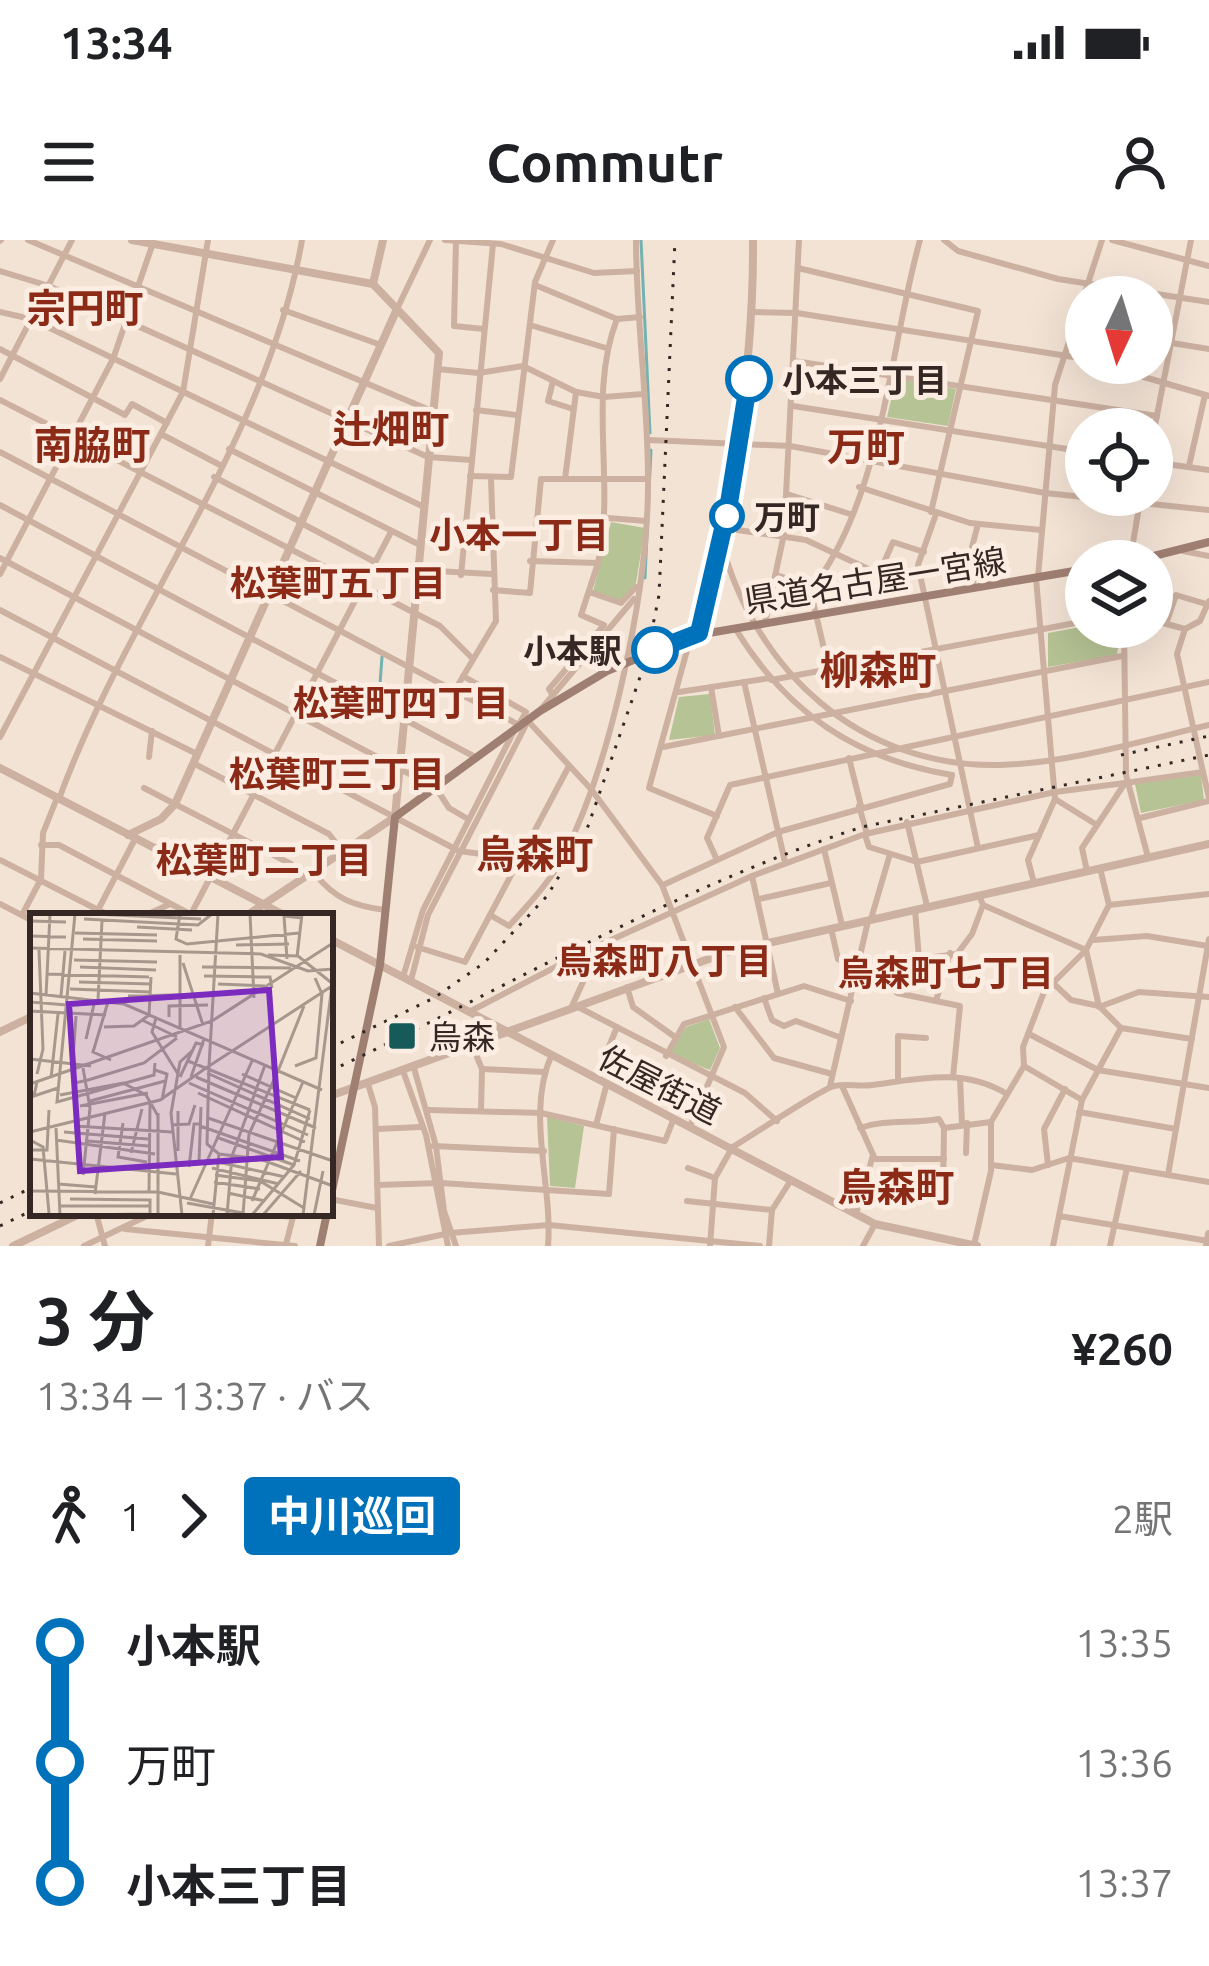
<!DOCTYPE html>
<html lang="ja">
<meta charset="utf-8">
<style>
:root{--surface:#fff;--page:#f6f6f6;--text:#202124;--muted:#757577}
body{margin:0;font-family:Ubuntu,"Noto Sans JP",sans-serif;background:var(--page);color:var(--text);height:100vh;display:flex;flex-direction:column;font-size:45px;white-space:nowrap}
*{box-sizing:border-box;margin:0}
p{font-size:39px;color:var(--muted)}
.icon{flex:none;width:66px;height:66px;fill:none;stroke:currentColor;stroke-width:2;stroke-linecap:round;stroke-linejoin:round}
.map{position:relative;height:1006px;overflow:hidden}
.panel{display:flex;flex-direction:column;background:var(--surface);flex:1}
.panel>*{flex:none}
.badge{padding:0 24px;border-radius:9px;font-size:42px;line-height:78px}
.needle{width:78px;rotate:184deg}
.tools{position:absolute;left:1065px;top:36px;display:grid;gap:24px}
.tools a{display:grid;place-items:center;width:108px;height:108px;border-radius:50%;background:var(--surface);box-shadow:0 12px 48px #0002;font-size:60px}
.map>.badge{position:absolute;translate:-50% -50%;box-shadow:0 0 0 6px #fff}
.legs{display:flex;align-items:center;gap:18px;height:132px;padding:0 36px;font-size:39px}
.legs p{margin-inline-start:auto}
.headline{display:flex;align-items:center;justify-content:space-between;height:204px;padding:0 36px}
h1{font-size:66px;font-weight:700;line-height:90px}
ul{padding:0 36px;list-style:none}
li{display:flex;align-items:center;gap:42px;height:120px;font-size:45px}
li i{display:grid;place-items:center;width:18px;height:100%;margin:0 15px;background:currentColor}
li i::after{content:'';width:30px;height:30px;margin:-15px;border:9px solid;border-radius:50%;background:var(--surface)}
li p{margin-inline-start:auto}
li:first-child i{background:linear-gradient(#0000 50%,currentColor 0)}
li:last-child i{background:linear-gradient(currentColor 50%,#0000 0)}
.status{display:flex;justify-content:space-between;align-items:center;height:84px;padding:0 60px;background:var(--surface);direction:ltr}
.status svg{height:33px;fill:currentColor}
header{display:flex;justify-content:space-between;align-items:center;height:156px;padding:0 36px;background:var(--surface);font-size:54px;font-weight:700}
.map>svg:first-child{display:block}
</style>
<div class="status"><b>13:34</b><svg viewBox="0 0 49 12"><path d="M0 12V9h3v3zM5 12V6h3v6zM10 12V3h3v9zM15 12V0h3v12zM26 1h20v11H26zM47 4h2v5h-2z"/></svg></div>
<header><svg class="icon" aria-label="menu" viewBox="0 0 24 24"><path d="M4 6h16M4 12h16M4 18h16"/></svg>Commutr<svg class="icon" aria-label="person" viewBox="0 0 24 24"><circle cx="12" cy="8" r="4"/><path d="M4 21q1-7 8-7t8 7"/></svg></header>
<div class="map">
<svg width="1209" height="1006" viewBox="0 0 1209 1006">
<rect width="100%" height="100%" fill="#f3e3d5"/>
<g fill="#b6c394">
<path d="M896,139L956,149L948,186L887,177Z"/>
<path d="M611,282L645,288L636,343L620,361L593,351Z"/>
<path d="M1086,386L1121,387L1117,415L1048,427V393Z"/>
<path d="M710,454L715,495L669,500L679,457Z"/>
<path d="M1201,535L1204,560L1141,573L1135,544Z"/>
<path d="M709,779L720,808L710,830L669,814L686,787Z"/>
<path d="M547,877L584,886L575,948L550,946Z"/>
</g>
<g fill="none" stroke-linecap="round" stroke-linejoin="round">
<g stroke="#72b2b1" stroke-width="3">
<path d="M641,0L650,193"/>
<path d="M645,338L651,210"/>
<path d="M574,425L587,410"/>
<path d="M379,457L382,417"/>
</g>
<g stroke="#ccb1a1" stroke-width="6">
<path d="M28,0L432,171"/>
<path d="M445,0L501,4L594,33L637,31"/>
<path d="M944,0L958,11L1058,39L1209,62"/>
<path d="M1112,0L1209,26"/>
<path d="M0,1L1,0"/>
<path d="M456,1L454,86L484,89"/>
<path d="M798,28L978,71L931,272"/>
<path d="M0,31L49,46L428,217L471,220"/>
<path d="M535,45L617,79L640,77"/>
<path d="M397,69L430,0"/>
<path d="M283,70L381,105"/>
<path d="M0,72L31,79L424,267"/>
<path d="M753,72L797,73L1086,119"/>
<path d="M530,85L606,108"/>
<path d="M1172,103L1209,109"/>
<path d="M0,109L125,175L132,164L167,183"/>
<path d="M794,121L1157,176"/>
<path d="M1096,123L1209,156"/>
<path d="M437,129L479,133L523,126L576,152L565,239"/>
<path d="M0,139L72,0"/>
<path d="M553,141L548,161L573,169"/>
<path d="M576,152L604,157L643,154"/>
<path d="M0,160L440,386L472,418"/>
<path d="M793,166L1086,212"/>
<path d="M476,170L517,175"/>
<path d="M161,194L220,225"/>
<path d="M648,200L790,206L1045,253L1209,270"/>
<path d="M1152,201L1191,0"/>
<path d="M229,209L420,305"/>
<path d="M0,212L521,486"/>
<path d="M1152,222L1209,230"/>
<path d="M1189,226L1205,155"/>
<path d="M470,236L511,237L535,42L553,0"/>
<path d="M214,237L301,282"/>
<path d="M859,247L970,283L1041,290"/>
<path d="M787,254L850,274"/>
<path d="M0,265L477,518"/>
<path d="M936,274L918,325L978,608"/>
<path d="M608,278L646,281"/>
<path d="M301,283L375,322"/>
<path d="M724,288L806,300L879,334L893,302L924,312"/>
<path d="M721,301C755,431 860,528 1000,525C1069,523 1142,501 1209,485"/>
<path d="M1183,311L1209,316"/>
<path d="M0,318L436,548L449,568L468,579"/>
<path d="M530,321L598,323L581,375L604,385L549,449L552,454"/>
<path d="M1130,321L1141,255"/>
<path d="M598,323C616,243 587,156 617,79"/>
<path d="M418,330L491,334"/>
<path d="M0,334L113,119L152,6"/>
<path d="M461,335L493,4"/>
<path d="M776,335L809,345L829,430"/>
<path d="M1038,337L1055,145L1102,0"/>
<path d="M972,347L980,316L972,307L978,284"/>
<path d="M493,350L530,353L541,239H648"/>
<path d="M811,350C883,258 889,110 920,0"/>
<path d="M589,352L621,363L636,347"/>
<path d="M0,370L459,611L520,619"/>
<path d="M1152,380L1185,389"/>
<path d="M765,383L784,294L799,0"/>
<path d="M1166,384L1176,355L1209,365"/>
<path d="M1124,387L1126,535L1148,617"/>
<path d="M735,388C786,472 855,519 952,535"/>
<path d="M691,396L649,548L717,576"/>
<path d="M0,417L197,514"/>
<path d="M463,436L526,472L519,484"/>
<path d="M771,440L1086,381"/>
<path d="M744,442L785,622"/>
<path d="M711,447L719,496"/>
<path d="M455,450L496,381L491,239"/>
<path d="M679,452L770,438"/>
<path d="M542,468L634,359"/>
<path d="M0,497L183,152L208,0"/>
<path d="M663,507L1122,416"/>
<path d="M149,517L152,491"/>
<path d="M849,518L861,566"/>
<path d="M193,523L329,594L343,612"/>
<path d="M1203,532L1177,414L1185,389L1200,381L1209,361"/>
<path d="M144,548L291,624L302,639"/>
<path d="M59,559C128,370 267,201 302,0"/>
<path d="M1055,559L1097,585"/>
<path d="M859,566L867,594"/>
<path d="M1140,578L1209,561"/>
<path d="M907,582L927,666"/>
<path d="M865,595L869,607L917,622L1039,595"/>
<path d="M41,605H59L190,674"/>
<path d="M824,609L842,685"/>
<path d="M522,616L553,633"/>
<path d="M0,620L110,676"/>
<path d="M717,620L707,598L730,545L1209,442"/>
<path d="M1100,628L1109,665L1209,654"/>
<path d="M1087,631L1082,608L1125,543L1203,532L1209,558"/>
<path d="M315,634C335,659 354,666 385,670"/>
<path d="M752,636L778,754"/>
<path d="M1034,643L1028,620L1055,559L1036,338"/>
<path d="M663,645L778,592L950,544L952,535"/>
<path d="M759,659L831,643"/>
<path d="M0,664L33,681"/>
<path d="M1109,665L1086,710L1099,766L1121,788L1192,799"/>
<path d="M915,669L919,719L902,730L897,753L960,766L953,837"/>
<path d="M98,670L135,599"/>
<path d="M22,675L41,639L43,593L57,558"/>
<path d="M490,675L509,686C530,663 551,641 565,613C612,520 647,352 648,248C649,165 636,83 636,0"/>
<path d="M144,676L170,664"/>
<path d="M190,676L391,292"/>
<path d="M871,679L890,614"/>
<path d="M831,688L838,719L858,729"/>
<path d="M1093,700L1147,696L1208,706"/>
<path d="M417,707L465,722L569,526"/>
<path d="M919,719L957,714L972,694L983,665"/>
<path d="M860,732L891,736L902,730"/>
<path d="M403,737L423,670L514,491"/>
<path d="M411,740L428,675L528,481L591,549L662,645L724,807L690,886"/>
<path d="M1053,743L1071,760L1099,766"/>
<path d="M627,747L633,767L675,797"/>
<path d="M764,758L772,780L784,786L796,781L839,797"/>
<path d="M936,761L950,713"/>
<path d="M572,766L600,705L752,636L865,594L1055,552L1125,543"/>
<path d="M578,767L745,853L777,881"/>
<path d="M735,767L774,818L832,834"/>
<path d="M1099,767L1139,752L1209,757"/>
<path d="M469,772L596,706"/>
<path d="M1031,795L1098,830L1209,848"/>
<path d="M472,805L482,829L481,871"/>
<path d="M666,816L684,784L804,746L851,761"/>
<path d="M1024,826L1082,860"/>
<path d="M414,828L436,906L444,971L456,1006"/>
<path d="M482,829L544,832"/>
<path d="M403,831L426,895L448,1006"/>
<path d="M596,838L617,787"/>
<path d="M898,838V796L926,798"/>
<path d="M960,838L962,884"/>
<path d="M368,844L375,867L379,1006"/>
<path d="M830,846L868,681"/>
<path d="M842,846L875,919H944"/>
<path d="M428,870L541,873L665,901L674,878"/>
<path d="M1079,872L1176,889"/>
<path d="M596,885L607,843"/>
<path d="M860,888C886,879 911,884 939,879L944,888L991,882"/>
<path d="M377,889L421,887"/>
<path d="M433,906L544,911"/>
<path d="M731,908C750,897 821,849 834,846C846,843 860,847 872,845C919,839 963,827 1007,854"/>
<path d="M966,913L967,883"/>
<path d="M991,925L1032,930L1069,918L1209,942"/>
<path d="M1048,925L1044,889L1065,849"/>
<path d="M688,928L715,938"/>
<path d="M1168,935L1209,699"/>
<path d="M377,945L441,943L609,954L614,889"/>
<path d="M943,954L944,888"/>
<path d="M330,959L377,968"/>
<path d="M687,961L772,970"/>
<path d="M96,973L105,1006"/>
<path d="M253,973L293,977"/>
<path d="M856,974L873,915"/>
<path d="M1059,976L1208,1001"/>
<path d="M125,989L295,1006"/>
<path d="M286,1004L293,977"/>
<path d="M974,1005L991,931V882L1024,826L1023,807L1044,752L1086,710L983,665L979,655"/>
<path d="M84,1006L153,973"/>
<path d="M208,1006L212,973"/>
<path d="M389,1006L450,993L549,985L760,1006"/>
<path d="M548,1006C553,944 525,873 552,814"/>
<path d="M710,1006L715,938L732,908"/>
<path d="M769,1006L772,970L791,940"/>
<path d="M863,1006L875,984"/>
<path d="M1053,1006L1082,860L1121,788"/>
<path d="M1110,1006L1127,928"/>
</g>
<g stroke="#ccb1a1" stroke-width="8">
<path d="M132,0L373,44"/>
<path d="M699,393C730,261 754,136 753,0"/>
<path d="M0,528L286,676"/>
<path d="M128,595L161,579L175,564L397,69"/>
<path d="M246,676L395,577L439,113L373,44L383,0"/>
<path d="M330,699L875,984L977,1006"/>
<path d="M0,792L33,776"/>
<path d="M330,856L728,712L1209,604"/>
<path d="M13,1006L82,973"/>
<path d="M1207,1006L1209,994"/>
</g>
<g stroke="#9f7f72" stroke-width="8">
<path d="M1134,321L1209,302"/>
<path d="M330,960L380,725L395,577L540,471L607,431L691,396L1086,329"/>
<path d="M320,1006L327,973"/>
</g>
<g stroke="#352824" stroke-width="3" stroke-dasharray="3 9" stroke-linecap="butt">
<path d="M1121,515L1209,496"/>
<path d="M330,808L434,758L484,723L547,656L586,592L646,420L659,355L675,0"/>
<path d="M330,831C507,748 676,647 862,587L1209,515"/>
<path d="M0,963L33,947"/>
<path d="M0,986L33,970"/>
</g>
</g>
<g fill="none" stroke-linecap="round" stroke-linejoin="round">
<defs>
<path id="line-1" d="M655,410L699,393L729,263L749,139"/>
</defs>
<use href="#line-1" stroke="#fff" stroke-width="27"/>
<use href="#line-1" stroke="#0072bc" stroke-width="18"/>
</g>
<g fill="#fff" stroke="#0072bc" stroke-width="6">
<circle cx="749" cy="139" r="21"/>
<circle cx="727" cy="276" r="15"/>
<circle cx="655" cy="410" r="21"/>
</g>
<rect fill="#165a5a" stroke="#fbede2" stroke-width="4.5" x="387" y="781" width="30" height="30" rx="6"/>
<g text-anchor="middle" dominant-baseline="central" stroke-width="10" stroke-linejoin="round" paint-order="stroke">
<g font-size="33" font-weight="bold" fill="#352824" stroke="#fbede2" text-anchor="start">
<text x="782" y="139">小本三丁目</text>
<text x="754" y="276">万町</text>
<text x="622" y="410" text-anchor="end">小本駅</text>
</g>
<g font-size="33" fill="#352824" stroke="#fbede2">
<text transform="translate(875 340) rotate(-9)">県道名古屋一宮線</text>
<text transform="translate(660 844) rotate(27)">佐屋街道</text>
</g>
<g font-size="33" fill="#352824" stroke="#fbede2" text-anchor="start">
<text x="429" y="796">烏森</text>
</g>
<g font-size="36" font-weight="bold" fill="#8b2a16" stroke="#fbede2">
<text x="519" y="294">小本一丁目</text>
<text x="338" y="342">松葉町五丁目</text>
<text x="401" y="462">松葉町四丁目</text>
<text x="337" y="533">松葉町三丁目</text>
<text x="264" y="619">松葉町二丁目</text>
<text x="664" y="720">烏森町八丁目</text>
<text x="946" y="732">烏森町七丁目</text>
</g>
<g font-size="39" font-weight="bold" fill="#8b2a16" stroke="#fbede2">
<text x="85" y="67">宗円町</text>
<text x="391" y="188">辻畑町</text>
<text x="92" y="204">南脇町</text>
<text x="866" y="206">万町</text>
<text x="878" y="429">柳森町</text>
<text x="535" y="613">烏森町</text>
<text x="896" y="946">烏森町</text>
</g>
</g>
<g transform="translate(30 673)">
<rect width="303" height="303" fill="#f3e3d5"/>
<path fill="none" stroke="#a7988e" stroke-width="3" d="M45,1L27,189L124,162L125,150M64,1L171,6M150,1L146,26L157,31L269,20M220,1L224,85M54,6L168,12L182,1M0,8L36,9M107,14L162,17M45,20L127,22M0,23L36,24M53,26L127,28M206,32L259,31M0,35L231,41L278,58L303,56M150,42V115M238,42L268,43L303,71M267,44L272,1M257,46L254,3L272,5M44,47L127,49M153,50L173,112M50,54L126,57M172,54L261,55M17,61L119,64M174,63L240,64L242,75M49,69L121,71M188,71L235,73M40,76L121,79M0,80L94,91L292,177M16,83L20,1M31,83L35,38M98,83L185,81M68,87L72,8M78,89L63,139L81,147M37,92L1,89L0,98L76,102M46,103L42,159L45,170L58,167M139,104V93L178,92M126,105L122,119L148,161M112,107L147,124M74,114L104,113L119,102L121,64M56,126L65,87M0,146L61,153M158,148L280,197M265,153L286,145L292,81L285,65M125,157L137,161L132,187M248,158L274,93M177,160L280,206M7,161L13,136L9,37M212,161L266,185M150,164L166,130L174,132M161,164L174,126M166,164L286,215M21,165L28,101M58,167L114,150L147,125M7,169L4,183L28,175M159,170L278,222M0,171L182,108L303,30M168,180L275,229M30,182L93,170L116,182L128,203M60,188L135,168M50,193L118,180M178,205L303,248M93,210L88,244L117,249M141,212L159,211L165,192M44,213L142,219M170,213L270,248M26,215L30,302M0,219L130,187L179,153L188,1M34,219L118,226M186,224L264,252M0,227L13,234L19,300M26,227L125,241M57,228L118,233M3,237H17L19,197M148,238V198M101,240L112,196M189,241L230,246L303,273M0,246L146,261M169,249L171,194M188,249L255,264M159,254L164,211H170M182,255L249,271M53,262L60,195L53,155M185,262L230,268L274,295M184,269L230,276M28,271L66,274M0,278L128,279L183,291M119,280L120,190M198,280L235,288M65,281L75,200M40,286L120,287V302M160,286L222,148M222,288L273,169M157,290L213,300M29,293H120M48,302L119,301M128,302V200M152,302L141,200L150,149L162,138M183,302L189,241L177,231L179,153L302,73M197,302L202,243L235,152M213,302L219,221L248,158M222,302L264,252L280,197M233,302L271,258M273,302L302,72M284,302L293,258"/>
<path fill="#7b2cbf" fill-opacity="0.15" stroke="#7b2cbf" stroke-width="6" d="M239,77L251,244L50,258L39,91Z"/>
<rect width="303" height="303" fill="none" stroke="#352824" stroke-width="6"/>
</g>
</svg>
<div class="tools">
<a><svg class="needle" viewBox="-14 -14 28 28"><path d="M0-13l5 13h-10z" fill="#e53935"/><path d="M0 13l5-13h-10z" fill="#757577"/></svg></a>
<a><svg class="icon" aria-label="locate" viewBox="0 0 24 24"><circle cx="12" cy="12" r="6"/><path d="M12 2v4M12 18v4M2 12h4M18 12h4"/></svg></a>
<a><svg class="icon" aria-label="layers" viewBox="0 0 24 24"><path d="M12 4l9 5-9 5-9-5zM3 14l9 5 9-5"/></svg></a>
</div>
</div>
<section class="panel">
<div class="headline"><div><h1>3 分</h1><p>13:34 – 13:37 · バス</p></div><b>¥260</b></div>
<div class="legs"><svg class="icon" aria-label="walk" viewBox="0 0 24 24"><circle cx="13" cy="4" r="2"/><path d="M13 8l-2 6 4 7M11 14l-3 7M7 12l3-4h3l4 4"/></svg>1<svg class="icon" aria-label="forward" viewBox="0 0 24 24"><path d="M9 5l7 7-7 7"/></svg><b class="badge" style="background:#0072bc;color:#fff">中川巡回</b><p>2駅</p></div>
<ul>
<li><i style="color:#0072bc"></i><b>小本駅</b><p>13:35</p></li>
<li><i style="color:#0072bc"></i><span>万町</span><p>13:36</p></li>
<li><i style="color:#0072bc"></i><b>小本三丁目</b><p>13:37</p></li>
</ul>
</section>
